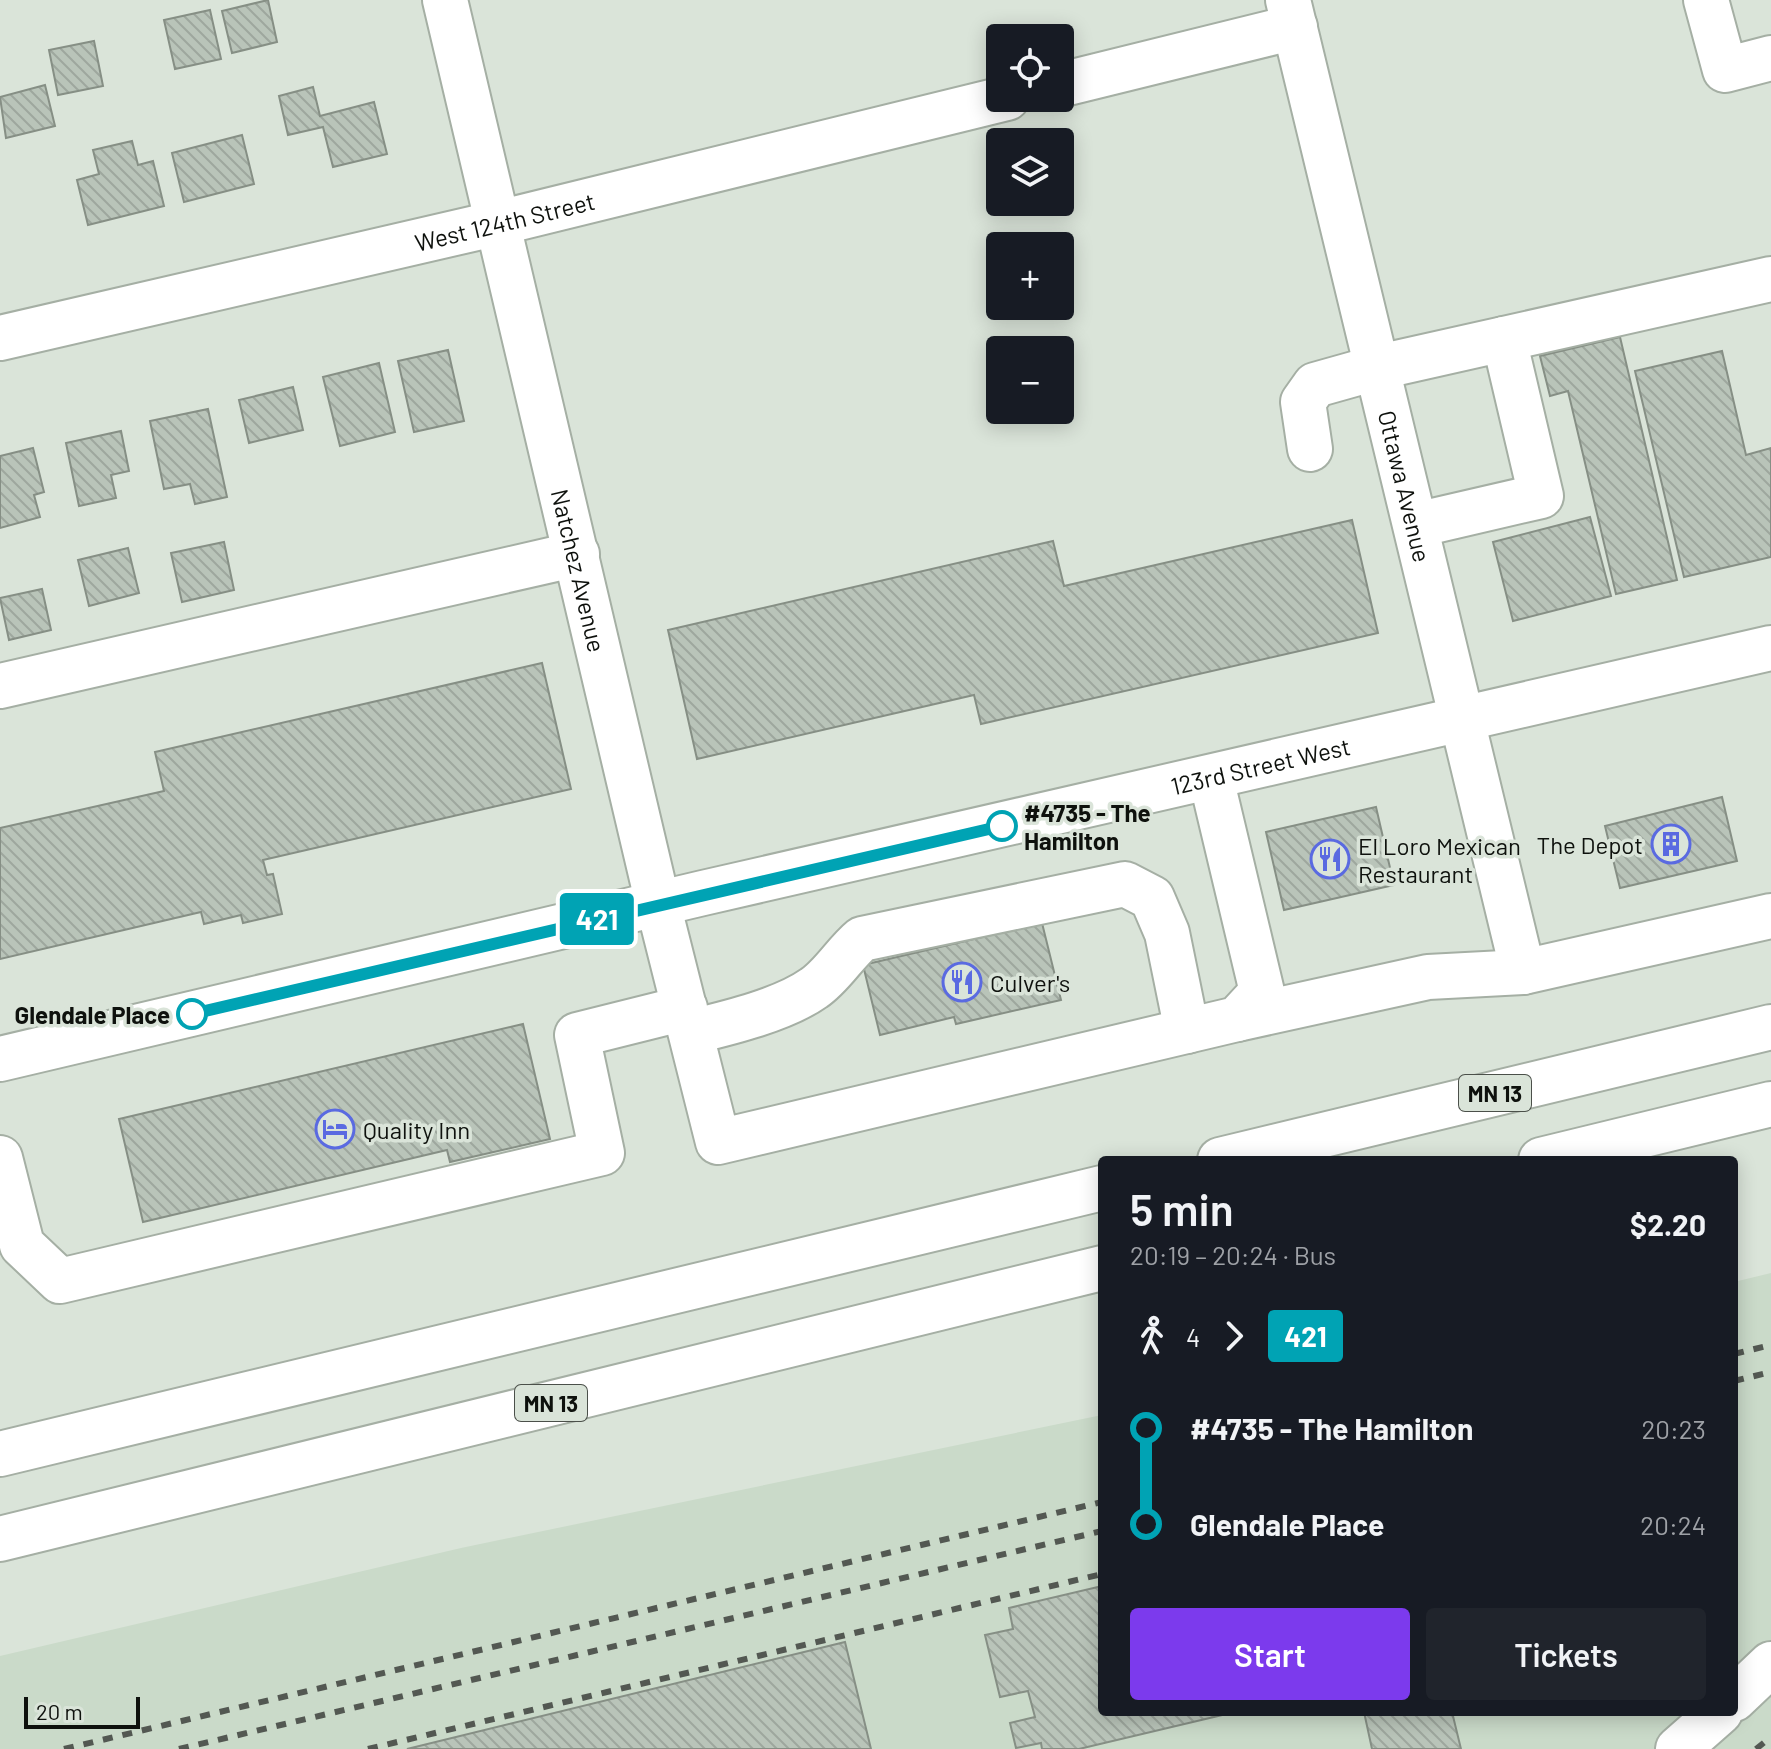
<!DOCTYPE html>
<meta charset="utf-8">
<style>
:root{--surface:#171b24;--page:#20242c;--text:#f1f3f6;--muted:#9ea1a6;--accent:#7c3aed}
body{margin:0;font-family:Barlow,sans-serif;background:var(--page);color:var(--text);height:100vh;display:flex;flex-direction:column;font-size:30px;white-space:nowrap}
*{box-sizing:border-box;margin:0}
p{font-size:26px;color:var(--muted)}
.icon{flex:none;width:44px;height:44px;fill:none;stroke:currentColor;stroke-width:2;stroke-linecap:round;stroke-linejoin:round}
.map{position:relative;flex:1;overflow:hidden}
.drawer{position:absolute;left:1098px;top:1156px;width:640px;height:560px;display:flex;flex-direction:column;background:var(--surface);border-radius:8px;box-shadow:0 4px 20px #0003}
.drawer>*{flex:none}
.badge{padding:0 16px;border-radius:6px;font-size:28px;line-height:52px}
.controls{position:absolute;left:986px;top:24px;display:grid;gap:16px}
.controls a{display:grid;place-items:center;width:88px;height:88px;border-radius:8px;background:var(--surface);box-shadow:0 4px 20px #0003;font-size:40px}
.scale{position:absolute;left:24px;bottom:20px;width:116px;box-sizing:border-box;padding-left:8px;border:4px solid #0e110d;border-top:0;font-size:22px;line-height:28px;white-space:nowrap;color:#0e110d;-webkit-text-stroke:6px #dae4d9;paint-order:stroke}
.map>.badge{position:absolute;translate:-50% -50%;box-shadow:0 0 0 4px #fff}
.legs{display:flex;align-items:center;gap:12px;height:88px;padding:0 32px;font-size:26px}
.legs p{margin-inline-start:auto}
.summary{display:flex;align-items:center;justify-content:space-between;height:136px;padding:0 32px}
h1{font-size:44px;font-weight:600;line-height:60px}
.action{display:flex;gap:16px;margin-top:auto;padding:16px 32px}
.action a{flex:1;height:92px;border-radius:8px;background:var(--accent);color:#fff;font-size:32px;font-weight:600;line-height:92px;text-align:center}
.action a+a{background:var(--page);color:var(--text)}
ul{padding:0 32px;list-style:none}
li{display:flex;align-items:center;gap:28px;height:96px;font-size:30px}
li i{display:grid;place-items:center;width:12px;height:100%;margin:0 10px;background:currentColor}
li i::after{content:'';width:20px;height:20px;margin:-10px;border:6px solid;border-radius:50%;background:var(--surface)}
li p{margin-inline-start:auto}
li:first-child i{background:linear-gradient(#0000 50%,currentColor 0)}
li:last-child i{background:linear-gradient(currentColor 50%,#0000 0)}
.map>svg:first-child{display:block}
</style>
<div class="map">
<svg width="1771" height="1749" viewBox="0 0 1771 1749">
<defs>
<pattern id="building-back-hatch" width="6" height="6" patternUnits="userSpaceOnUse" patternTransform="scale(2)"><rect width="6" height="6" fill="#b9c4b9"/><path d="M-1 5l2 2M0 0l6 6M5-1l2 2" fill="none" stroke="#9ea79e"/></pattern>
</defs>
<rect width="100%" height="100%" fill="#dae4d9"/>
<path fill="#cadac9" d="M1771,1273V1749H0V1656L461,1548L1102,1415V1712H1734V1282Z"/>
<g fill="url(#building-back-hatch)" stroke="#868f85" stroke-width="2">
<path d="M268,0L277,42L232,53L222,11Z"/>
<path d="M210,10L221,59L175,69L164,20Z"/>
<path d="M94,41L103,86L58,95L49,50Z"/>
<path d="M45,85L55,126L6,138L0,97Z"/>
<path d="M313,87L320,116L374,102L387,154L333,167L323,127L288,135L279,96Z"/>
<path d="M242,135L254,184L184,202L172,153Z"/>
<path d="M132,141L138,165L153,161L164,206L88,225L77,180L99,174L93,150Z"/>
<path d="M1620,337L1677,580L1616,594L1568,391L1550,396L1540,356Z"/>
<path d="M448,350L464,421L414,432L398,361Z"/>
<path d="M1722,351L1746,455L1771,448V557L1684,577L1635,371Z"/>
<path d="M379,363L395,432L340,446L323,377Z"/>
<path d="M293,387L303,430L249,443L239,400Z"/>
<path d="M208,409L227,497L195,504L190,484L164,489L150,421Z"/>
<path d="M121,431L129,471L111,475L116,498L79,506L66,443Z"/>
<path d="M33,448L44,492L34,495L40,517L0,528V456Z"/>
<path d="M1590,517L1611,596L1513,621L1493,542Z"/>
<path d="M1352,520L1378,633L981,724L974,695L697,759L668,630L1053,541L1064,586Z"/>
<path d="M224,542L234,590L182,602L171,553Z"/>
<path d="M128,548L139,593L89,606L78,560Z"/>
<path d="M42,589L51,630L9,640L0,598Z"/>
<path d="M542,663L571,789L263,860L267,875L273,874L282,914L243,923L241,915L204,924L201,912L0,959V828L164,791L155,752Z"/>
<path d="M1722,797L1737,861L1620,888L1605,826Z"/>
<path d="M1376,807L1394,885L1284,910L1266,832Z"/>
<path d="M1042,923L1061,1000L956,1024L954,1017L880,1035L863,965Z"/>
<path d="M523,1024L550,1139L450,1162L447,1150L143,1222L119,1119Z"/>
<path d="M1102,1586V1712H1235L1079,1749H1042L1041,1743L1016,1748L1010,1723L1035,1717L1028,1691L1000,1697L985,1635L1013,1629L1009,1608Z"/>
<path d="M845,1642L871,1749H407Z"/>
<path d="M1364,1712H1452L1461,1749H1372Z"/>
</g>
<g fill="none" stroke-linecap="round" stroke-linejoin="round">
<defs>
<g id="minor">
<path id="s1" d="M445,0L658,904L718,1142L1237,1019L1262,992L1211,778"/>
<path id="s2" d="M1288,0L1523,972"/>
<path d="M1706,0L1725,70L1771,58"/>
<path d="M1060,85L1295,27"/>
<path id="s3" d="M0,338L498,223L1007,98"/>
<path d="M1310,449L1303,402L1315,385L1379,367L1771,279"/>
<path d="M1416,525L1541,496L1504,339"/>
<path d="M0,686L577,554"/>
<path d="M1237,1019L1428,977L1523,972L1771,916"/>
<path d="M691,1032C728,1023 783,1010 814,988C832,976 845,953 862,939L1125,884L1152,898L1167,933L1187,1031"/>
<path id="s4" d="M0,1059L703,893L1771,648"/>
<path d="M0,1158L22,1245L60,1281L602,1153L577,1035L685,1008"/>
<path d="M1734,1699L1771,1664"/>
<path d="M1678,1749L1720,1712"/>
</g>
<g id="highway">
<path d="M1220,1160L1771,1027"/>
<path d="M1541,1160L1771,1104"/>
<path d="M0,1454L1102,1188"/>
<path d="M0,1539L1102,1268"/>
</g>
</defs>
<use href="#minor" stroke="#a5afa4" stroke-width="48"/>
<use href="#highway" stroke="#a5afa4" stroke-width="48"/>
<use href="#minor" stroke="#fff" stroke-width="44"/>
<use href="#highway" stroke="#fff" stroke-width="44"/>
<g stroke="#535852" stroke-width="6" stroke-dasharray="10 10" stroke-linecap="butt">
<path d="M1734,1354L1771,1345"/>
<path d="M1734,1381L1771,1372"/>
<path d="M64,1749L1102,1502"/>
<path d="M179,1749L1102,1531"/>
<path d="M368,1749L1102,1574"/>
<path d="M1756,1749L1771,1737"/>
</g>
</g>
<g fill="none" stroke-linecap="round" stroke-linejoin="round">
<defs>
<path id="line-1" d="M192,1014L1002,826"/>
</defs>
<use href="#line-1" stroke="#fff" stroke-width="18"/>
<use href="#line-1" stroke="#00a3b4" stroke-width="12"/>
</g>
<defs>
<symbol id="building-ring" viewBox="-11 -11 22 22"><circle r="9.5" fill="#dae4d9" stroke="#5a6ae1" stroke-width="1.5"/><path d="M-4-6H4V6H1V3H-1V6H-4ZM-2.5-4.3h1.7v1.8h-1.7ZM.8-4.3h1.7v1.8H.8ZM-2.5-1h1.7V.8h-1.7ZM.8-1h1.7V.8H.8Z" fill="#5a6ae1"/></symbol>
<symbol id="restaurant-ring" viewBox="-11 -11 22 22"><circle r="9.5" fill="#dae4d9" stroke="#5a6ae1" stroke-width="1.5"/><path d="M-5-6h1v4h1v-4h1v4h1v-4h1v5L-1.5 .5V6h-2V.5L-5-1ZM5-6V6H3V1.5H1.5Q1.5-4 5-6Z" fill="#5a6ae1"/></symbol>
<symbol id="hotel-ring" viewBox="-11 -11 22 22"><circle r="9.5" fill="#dae4d9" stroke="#5a6ae1" stroke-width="1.5"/><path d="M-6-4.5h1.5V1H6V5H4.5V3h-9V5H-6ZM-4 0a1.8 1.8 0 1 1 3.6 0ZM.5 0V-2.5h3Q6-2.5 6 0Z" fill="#5a6ae1"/></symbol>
</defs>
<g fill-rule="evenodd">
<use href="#building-ring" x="1649" y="822" width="44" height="44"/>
<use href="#restaurant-ring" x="1308" y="837" width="44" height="44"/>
<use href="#restaurant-ring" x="940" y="960" width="44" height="44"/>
<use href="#hotel-ring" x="313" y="1107" width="44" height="44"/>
</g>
<g fill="#fff" stroke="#00a3b4" stroke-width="4">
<circle cx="1002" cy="826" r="14"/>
<circle cx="192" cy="1014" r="14"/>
</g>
<g text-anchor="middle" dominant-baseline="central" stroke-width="7" stroke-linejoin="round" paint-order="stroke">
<g fill="#dae4d9" stroke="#4b504a" stroke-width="2">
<rect x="1459" y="1075" width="72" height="36" rx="6"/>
<rect x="515" y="1385" width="72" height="36" rx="6"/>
</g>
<g font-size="22" font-weight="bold" fill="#0e110d">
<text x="1495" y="1093">MN 13</text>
<text x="551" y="1403">MN 13</text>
</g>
<g font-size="24" fill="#0e110d" stroke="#dae4d9">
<text stroke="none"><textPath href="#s3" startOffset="518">West 124th Street</textPath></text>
<text stroke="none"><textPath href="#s2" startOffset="500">Ottawa Avenue</textPath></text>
<text stroke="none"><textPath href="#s1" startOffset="586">Natchez Avenue</textPath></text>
<text stroke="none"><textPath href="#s4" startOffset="1294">123rd Street West</textPath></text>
</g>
<g font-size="24" font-weight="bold" fill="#0e110d" stroke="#dae4d9" text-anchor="start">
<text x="1024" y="812">#4735 - The<tspan x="1024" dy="28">Hamilton</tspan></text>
<text x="170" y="1014" text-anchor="end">Glendale Place</text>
</g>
<g font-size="24" fill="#0e110d" stroke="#dae4d9" text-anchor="start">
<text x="1643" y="844" text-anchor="end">The Depot</text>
<text x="1358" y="845">El Loro Mexican<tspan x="1358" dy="28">Restaurant</tspan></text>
<text x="990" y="982">Culver's</text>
<text x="363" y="1129">Quality Inn</text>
</g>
</g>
</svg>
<div class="controls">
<a><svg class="icon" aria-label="locate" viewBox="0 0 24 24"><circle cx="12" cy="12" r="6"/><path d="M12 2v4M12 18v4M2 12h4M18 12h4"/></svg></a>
<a><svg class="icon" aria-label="layers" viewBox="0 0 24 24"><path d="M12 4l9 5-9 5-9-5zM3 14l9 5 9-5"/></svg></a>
<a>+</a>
<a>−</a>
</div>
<div class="scale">20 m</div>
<b class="badge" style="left:597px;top:919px;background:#00a3b4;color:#fff">421</b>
<section class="drawer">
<div class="summary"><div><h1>5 min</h1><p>20:19 – 20:24 · Bus</p></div><b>$2.20</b></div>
<div class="legs"><svg class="icon" aria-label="walk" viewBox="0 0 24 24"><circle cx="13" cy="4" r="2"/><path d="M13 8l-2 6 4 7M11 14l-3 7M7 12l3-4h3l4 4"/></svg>4<svg class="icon" aria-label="forward" viewBox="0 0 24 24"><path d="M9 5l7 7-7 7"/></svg><b class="badge" style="background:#00a3b4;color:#fff">421</b></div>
<ul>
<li><i style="color:#00a3b4"></i><b>#4735 - The Hamilton</b><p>20:23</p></li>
<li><i style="color:#00a3b4"></i><b>Glendale Place</b><p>20:24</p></li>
</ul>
<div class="action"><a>Start</a><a>Tickets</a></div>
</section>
</div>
